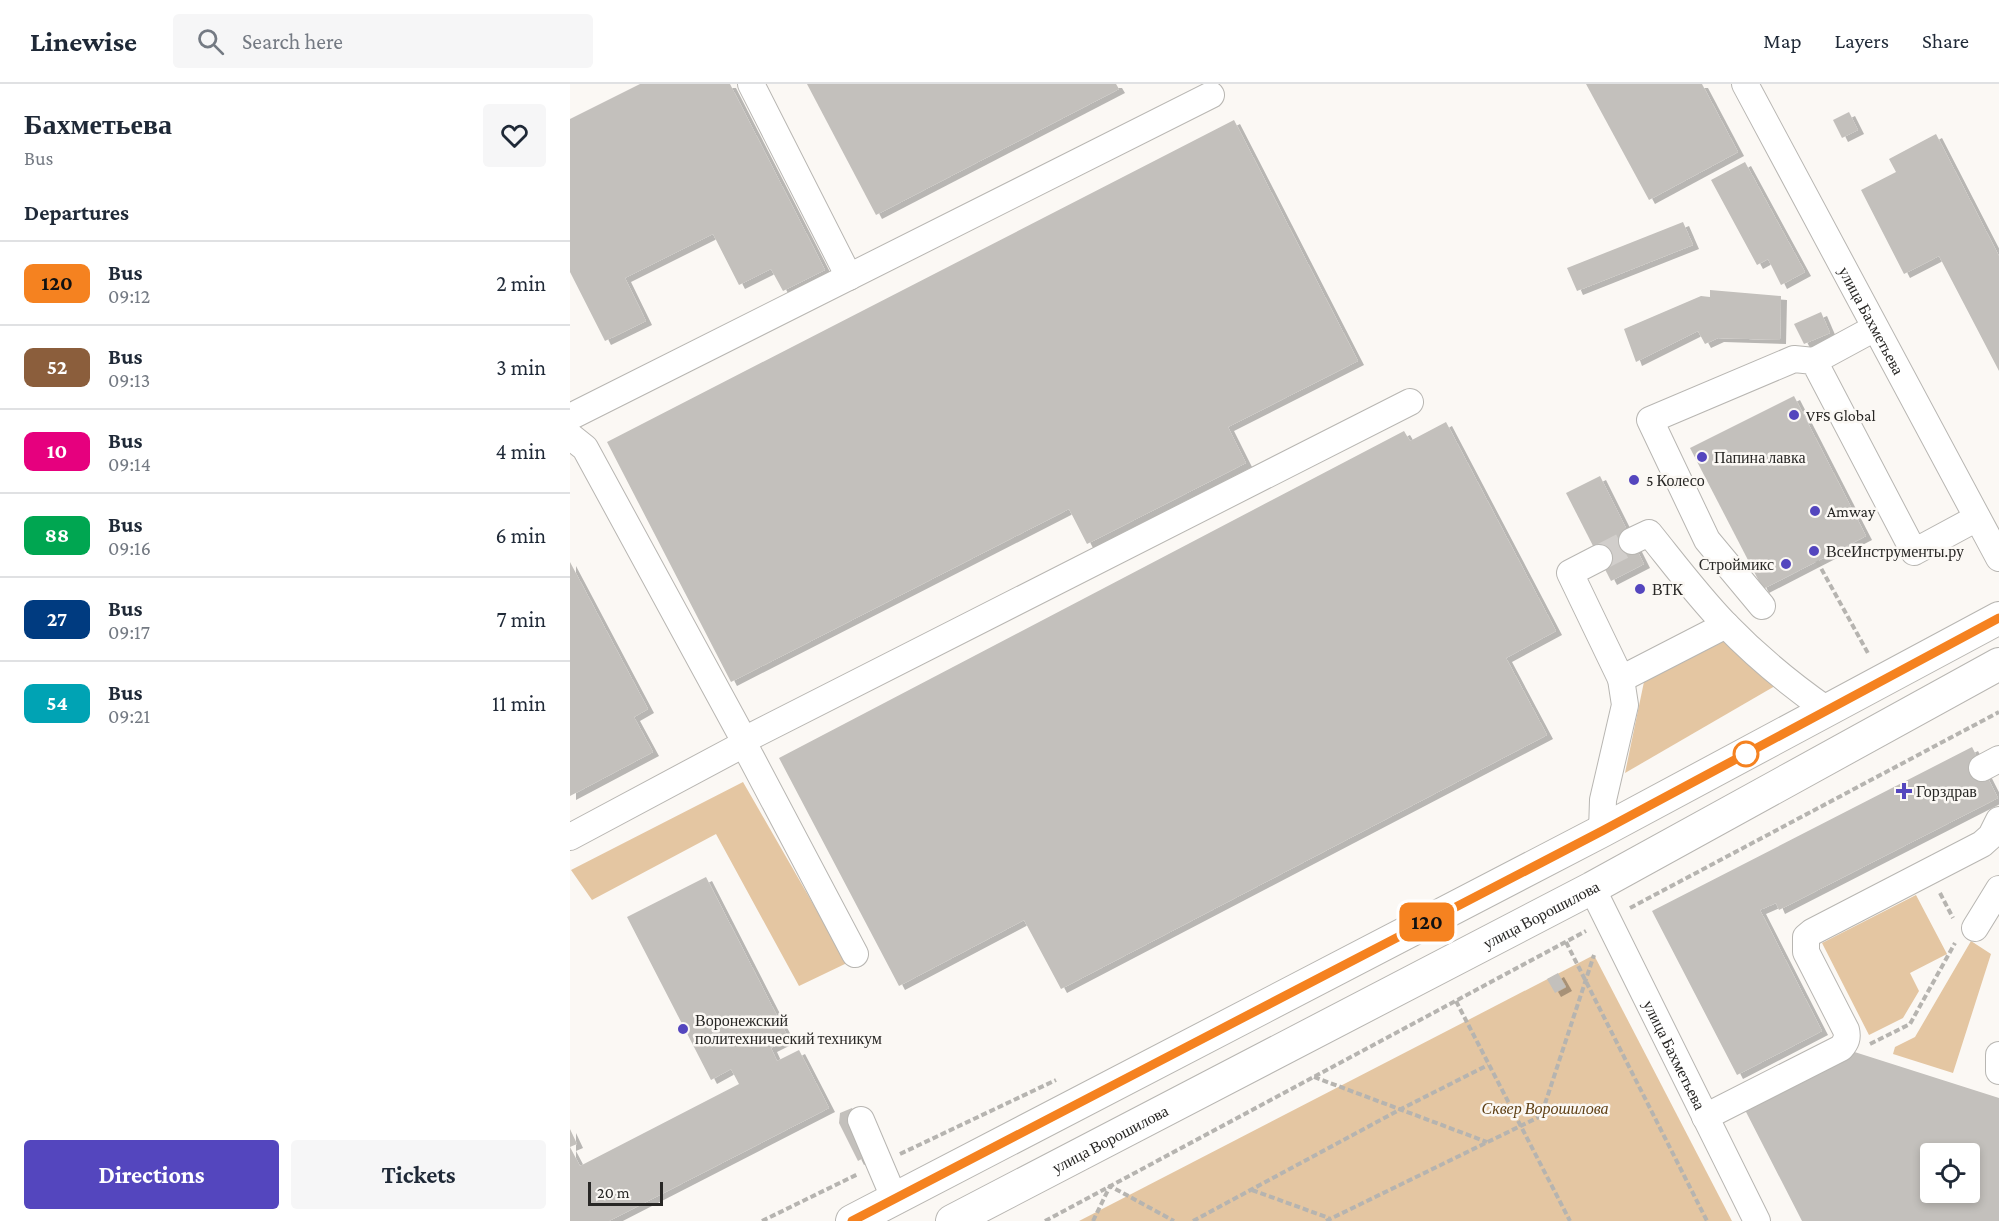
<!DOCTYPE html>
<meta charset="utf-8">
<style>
:root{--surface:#fff;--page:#f6f6f7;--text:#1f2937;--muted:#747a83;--line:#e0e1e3;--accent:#5446be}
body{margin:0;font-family:"Crimson Pro",serif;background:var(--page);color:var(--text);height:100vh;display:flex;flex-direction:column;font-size:22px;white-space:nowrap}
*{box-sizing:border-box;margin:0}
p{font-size:20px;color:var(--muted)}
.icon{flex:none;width:33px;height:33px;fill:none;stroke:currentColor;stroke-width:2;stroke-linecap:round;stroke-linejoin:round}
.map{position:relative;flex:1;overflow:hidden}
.drawer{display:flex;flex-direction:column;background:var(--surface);width:570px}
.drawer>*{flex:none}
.badge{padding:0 12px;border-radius:9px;font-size:21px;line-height:39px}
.controls{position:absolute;left:1350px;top:1059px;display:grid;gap:12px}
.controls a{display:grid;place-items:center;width:60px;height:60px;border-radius:6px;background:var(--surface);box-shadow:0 3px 9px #0003;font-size:30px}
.scale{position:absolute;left:18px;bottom:15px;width:75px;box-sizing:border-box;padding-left:6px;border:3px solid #282725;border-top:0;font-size:16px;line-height:21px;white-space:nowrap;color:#282725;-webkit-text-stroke:4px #fbf8f4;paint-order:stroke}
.map>.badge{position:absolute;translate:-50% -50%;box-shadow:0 0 0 3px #fff}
h2{padding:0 24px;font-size:22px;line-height:54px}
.round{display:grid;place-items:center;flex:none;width:63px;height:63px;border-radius:6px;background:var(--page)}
.summary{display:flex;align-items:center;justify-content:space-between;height:102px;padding:0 24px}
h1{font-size:28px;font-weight:700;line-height:45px}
.cta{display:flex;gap:12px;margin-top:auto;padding:12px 24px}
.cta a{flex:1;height:69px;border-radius:6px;background:var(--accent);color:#fff;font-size:24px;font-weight:700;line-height:69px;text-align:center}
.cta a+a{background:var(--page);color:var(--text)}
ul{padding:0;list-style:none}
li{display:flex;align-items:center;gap:18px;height:84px;padding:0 24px;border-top:2px solid var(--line)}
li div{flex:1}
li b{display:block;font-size:22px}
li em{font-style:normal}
li .badge{min-width:66px;font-weight:700;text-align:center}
header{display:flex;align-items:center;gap:36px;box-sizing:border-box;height:84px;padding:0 30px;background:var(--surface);border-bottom:2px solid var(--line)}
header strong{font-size:28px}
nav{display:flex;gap:33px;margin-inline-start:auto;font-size:21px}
.search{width:420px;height:54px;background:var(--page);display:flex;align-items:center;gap:15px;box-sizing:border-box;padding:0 21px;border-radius:6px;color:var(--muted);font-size:22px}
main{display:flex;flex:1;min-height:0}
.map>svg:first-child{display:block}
</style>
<header>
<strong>Linewise</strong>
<div class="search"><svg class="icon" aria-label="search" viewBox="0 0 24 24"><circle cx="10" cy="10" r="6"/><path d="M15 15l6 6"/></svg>Search here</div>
<nav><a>Map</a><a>Layers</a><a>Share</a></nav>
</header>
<main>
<section class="drawer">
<div class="summary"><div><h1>Бахметьева</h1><p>Bus</p></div><a class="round"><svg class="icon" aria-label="heart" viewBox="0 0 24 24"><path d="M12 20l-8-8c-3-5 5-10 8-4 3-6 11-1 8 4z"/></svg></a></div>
<h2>Departures</h2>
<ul>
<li><span class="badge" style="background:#f58220;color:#111">120</span><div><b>Bus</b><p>09:12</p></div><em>2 min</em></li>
<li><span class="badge" style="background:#8b5e3c;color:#fff">52</span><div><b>Bus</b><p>09:13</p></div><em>3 min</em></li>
<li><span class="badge" style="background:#e6007e;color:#fff">10</span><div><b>Bus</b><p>09:14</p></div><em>4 min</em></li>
<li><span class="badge" style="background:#00a651;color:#fff">88</span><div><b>Bus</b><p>09:16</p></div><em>6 min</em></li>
<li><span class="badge" style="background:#003b80;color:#fff">27</span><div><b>Bus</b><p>09:17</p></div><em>7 min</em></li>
<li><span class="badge" style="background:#00a3b4;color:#fff">54</span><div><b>Bus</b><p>09:21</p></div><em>11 min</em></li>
</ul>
<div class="cta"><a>Directions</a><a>Tickets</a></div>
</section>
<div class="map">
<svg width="1429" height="1137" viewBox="0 0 1429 1137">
<defs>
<filter id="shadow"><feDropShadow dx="6" dy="4" stdDeviation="0" flood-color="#0004"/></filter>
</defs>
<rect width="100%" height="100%" fill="#fbf8f4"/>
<g fill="#e4c6a2">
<path d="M1155,550L1205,602L1055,689L1075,593Z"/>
<path d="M173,698L277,879L229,902L146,750L22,816L1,786Z"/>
<path d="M1346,811L1377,870L1340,889L1349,907L1333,934L1299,951L1252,859Z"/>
<path d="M1401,857L1421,870L1383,989L1323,970L1325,963L1345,953Z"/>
<path d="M1024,871L1162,1137H509Z"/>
</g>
<g fill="#c3c0bc" fill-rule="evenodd" filter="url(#shadow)">
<path d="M70,0H160L255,186L213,207L201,185L169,201L143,150L55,194L76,237L35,257L0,188V35Z"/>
<path d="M237,0H546L549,5L306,131Z"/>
<path d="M1016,0H1132L1168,68L1079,116Z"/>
<path d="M1279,28L1288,46L1272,54L1263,36Z"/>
<path d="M664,36L788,277L658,343L676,379L517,460L499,425L161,598L37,358Z"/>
<path d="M1366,50L1429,172V287L1369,172L1334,190L1291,106L1326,88L1319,75Z"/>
<path d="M1175,78L1235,188L1211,201L1198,175L1187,181L1141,96Z"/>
<path d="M1113,138L1123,161L1007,207L997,184Z"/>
<path d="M1140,206L1211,212L1210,256L1148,254L1135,260L1128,247L1066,278L1054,245L1131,212L1140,213Z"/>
<path d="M1251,228L1260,249L1234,260L1224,240Z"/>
<path d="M1224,312L1296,452L1193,505L1120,364Z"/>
<path d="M876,338L986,547L936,574L977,651L491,905L454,836L329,902L209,674L834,347L840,357Z"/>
<path d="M1030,392L1074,480L1041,497L996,409Z"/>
<path d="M0,478L78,625L64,633L83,668L0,712Z"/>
<path d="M1402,663L1428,714L1209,826L1206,819L1190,826L1252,947L1167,991L1082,827Z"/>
<path d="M136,793L219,955L201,964L207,977L229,966L259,1024L39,1137H0V1063L10,1082L169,1000L161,985L141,996L57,833Z"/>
<path d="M988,889L996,903L985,909L977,895Z"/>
<path d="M1272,964L1429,1014V1137H1232L1174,1024ZM1360,1070H1400V1108H1360Z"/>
<path d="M282,1024L289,1038L299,1071L288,1077L269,1039L270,1029Z"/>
<path d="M0,1045L7,1060L0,1063Z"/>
</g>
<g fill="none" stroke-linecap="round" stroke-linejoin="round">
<path stroke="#d1cecb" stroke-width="26" stroke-dasharray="26 13" stroke-linecap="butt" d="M1029,474L1062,457"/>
<defs>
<g id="minor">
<path d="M181,0L279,193"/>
<path id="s1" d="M1175,0L1429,474"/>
<path d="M1244,277L1305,244"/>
<path d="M0,333L641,11"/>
<path d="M0,352L15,364L174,656V660L285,870"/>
<path d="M1062,457L1079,449C1104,480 1128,512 1155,540C1186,572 1221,601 1257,626"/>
<path d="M1029,474L1000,489L1051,595L1055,621L1033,716L1032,747"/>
<path d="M1192,522L1137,456L1080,336L1224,275L1244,277L1344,468L1407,434"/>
<path d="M1051,595L1156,541"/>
<path d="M174,656L840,318"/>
<path d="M1412,684L1429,675"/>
<path d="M0,753L174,660"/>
<path id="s2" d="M1022,804L1187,1137"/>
<path d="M1405,844L1429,805"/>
<path d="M1429,971V987"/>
<path d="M1135,1033L1271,964C1276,958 1278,954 1276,946L1236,868V853L1242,848L1412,760L1421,752L1429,736"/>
<path d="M291,1036L325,1116"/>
</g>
<g id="major">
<path d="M282,1137L1032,747L1429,534"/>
<path id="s3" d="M382,1137L1022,804L1429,580"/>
</g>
</defs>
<use href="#minor" stroke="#b8b6b2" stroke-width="28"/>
<use href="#major" stroke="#b8b6b2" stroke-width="34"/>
<g stroke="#b6b4b0" stroke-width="4" stroke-dasharray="6 3" stroke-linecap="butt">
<path d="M1247,477L1299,571"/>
<path d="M1370,809L1383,834"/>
<path d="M1060,824L1429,628"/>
<path d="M996,858L1137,1137"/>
<path d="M886,917L1000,1137"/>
<path d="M1300,960L1340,940L1385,859"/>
<path d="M744,993L917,1058"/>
<path d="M330,1070L486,996"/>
<path d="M682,1106L759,1134"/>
<path d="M192,1137L288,1090"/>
<path d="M475,1137L1016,847"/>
<path d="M523,1137L540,1102L604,1137"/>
<path d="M623,1137L831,1025L918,981"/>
<path d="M756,1137L971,1032L1024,871"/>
</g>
<use href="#minor" stroke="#fff" stroke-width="26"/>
<use href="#major" stroke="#fff" stroke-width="32"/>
</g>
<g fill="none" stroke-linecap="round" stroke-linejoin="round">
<defs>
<path id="line" d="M282,1137L1032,747L1429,534"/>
</defs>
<use href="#line" stroke="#fff" stroke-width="14"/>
<use href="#line" stroke="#f58220" stroke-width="9"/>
</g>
<g fill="#5446be" stroke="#fbf8f4" stroke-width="2">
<circle cx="1224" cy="331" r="6"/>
<circle cx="1132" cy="373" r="6"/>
<circle cx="1064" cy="396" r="6"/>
<circle cx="1245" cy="427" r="6"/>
<circle cx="1244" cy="467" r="6"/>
<circle cx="1216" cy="480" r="6"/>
<circle cx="1070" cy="505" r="6"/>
<path d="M1331 698h6v6h6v6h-6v6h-6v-6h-6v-6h6z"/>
<circle cx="113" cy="945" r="6"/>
</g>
<circle fill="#fff" stroke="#f58220" stroke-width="3" cx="1176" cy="670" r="12"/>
<g text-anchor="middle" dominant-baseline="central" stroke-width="5" stroke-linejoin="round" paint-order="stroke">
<g font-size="16" fill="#282725" stroke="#fbf8f4">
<text stroke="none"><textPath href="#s1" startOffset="268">улица Бахметьева</textPath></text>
<text stroke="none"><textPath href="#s3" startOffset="664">улица Ворошилова</textPath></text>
<text stroke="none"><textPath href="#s2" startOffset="186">улица Бахметьева</textPath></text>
<text stroke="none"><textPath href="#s3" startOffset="178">улица Ворошилова</textPath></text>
</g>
<g font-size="16" fill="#282725" stroke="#fbf8f4" text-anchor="start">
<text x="1236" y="331">VFS Global</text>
<text x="1144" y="373">Папина лавка</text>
<text x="1076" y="396">5 Колесо</text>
<text x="1257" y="427">Amway</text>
<text x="1256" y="467">ВсеИнструменты.ру</text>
<text x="1204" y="480" text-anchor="end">Строймикс</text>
<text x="1082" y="505">ВТК</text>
<text x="1346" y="707">Горздрав</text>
<text x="125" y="936">Воронежский<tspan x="125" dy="18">политехнический техникум</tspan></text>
</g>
<g font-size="16" font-style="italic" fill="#604116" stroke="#fbf8f4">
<text x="975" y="1024">Сквер Ворошилова</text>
</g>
</g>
</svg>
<div class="controls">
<a><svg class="icon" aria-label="locate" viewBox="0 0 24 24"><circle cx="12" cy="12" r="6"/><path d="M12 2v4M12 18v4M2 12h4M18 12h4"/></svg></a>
</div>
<div class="scale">20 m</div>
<b class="badge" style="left:857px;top:838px;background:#f58220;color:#111">120</b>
</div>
</main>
